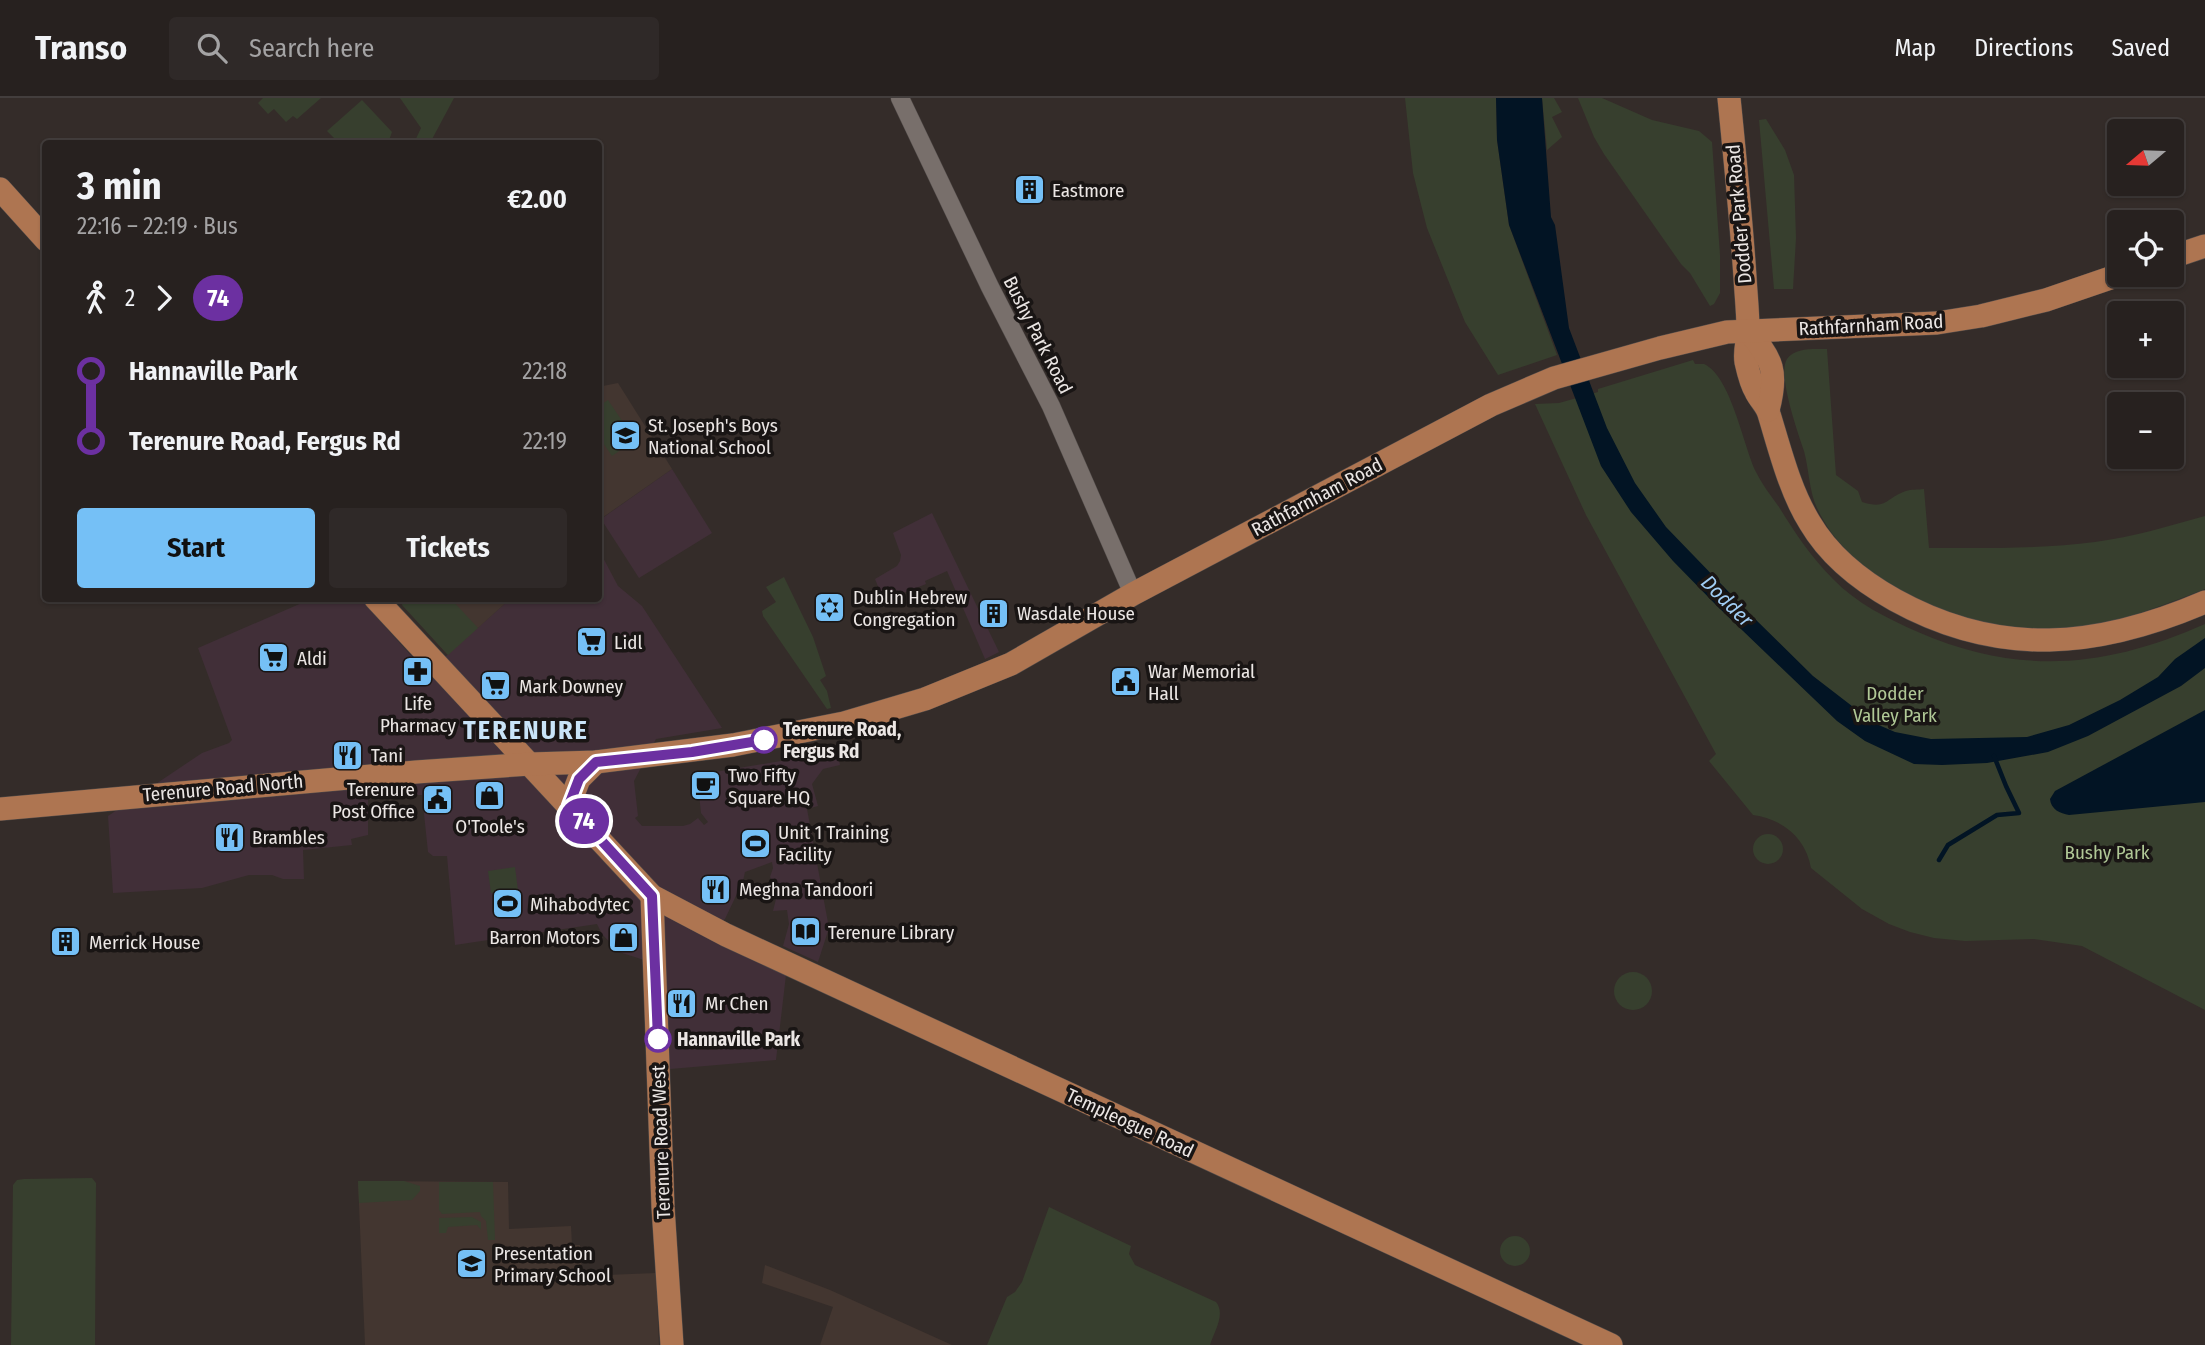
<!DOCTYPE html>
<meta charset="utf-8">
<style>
:root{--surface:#27211f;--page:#2f2928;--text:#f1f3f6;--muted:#a4a3a4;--line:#433e3d;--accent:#75c0f6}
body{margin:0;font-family:"Fira Sans Condensed",sans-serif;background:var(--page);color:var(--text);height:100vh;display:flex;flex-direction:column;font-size:26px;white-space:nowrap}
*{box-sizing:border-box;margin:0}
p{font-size:23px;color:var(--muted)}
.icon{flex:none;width:38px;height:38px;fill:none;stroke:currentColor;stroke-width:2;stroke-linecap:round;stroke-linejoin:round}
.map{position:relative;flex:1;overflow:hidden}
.side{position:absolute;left:42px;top:42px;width:560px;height:462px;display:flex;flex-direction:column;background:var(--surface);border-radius:7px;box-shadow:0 2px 5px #0004,0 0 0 2px var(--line)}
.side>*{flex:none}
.badge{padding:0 14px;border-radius:23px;font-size:24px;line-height:46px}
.needle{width:46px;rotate:251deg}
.buttons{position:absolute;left:2107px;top:21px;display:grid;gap:14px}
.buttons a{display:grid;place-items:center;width:77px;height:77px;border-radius:7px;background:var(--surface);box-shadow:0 2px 5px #0004,0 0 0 2px var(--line);font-size:35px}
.map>.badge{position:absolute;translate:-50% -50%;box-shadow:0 0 0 4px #fff}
.legs{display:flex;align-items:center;gap:10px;height:77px;padding:0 35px;font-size:23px}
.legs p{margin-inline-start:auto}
.headline{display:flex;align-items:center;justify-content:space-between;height:119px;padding:0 35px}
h1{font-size:38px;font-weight:700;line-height:52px}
.cta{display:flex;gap:14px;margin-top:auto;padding:14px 35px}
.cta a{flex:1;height:80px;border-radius:7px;background:var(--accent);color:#111;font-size:28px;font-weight:700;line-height:80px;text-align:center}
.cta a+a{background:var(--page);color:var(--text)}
ul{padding:0 35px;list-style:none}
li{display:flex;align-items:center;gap:24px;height:70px;font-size:26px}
li i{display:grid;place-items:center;width:10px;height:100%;margin:0 9px;background:currentColor}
li i::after{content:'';width:18px;height:18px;margin:-9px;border:5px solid;border-radius:50%;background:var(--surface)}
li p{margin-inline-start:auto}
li:first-child i{background:linear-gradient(#0000 50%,currentColor 0)}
li:last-child i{background:linear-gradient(currentColor 50%,#0000 0)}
header{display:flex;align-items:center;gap:42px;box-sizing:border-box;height:98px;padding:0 35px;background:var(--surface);border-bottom:2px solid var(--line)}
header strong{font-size:33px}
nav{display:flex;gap:38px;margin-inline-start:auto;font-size:24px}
.search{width:490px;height:63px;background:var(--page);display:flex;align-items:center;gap:18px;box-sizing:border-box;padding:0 24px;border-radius:7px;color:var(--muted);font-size:26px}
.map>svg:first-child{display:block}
</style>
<header>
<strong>Transo</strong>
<div class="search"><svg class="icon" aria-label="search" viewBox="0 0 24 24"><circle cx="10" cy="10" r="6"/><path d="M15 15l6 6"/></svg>Search here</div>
<nav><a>Map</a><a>Directions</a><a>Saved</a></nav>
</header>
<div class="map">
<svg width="2205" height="1247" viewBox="0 0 2205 1247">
<rect width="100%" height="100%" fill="#342c29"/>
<g fill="#412f38">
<path d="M672,371L712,435L639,480L601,421Z"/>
<path d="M932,415L999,554L985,561L947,473L925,483L926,486L884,503L875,481L897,468L900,463L901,457L893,435Z"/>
<path d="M599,452L618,488L642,508L722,630L656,641L634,683L638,718L635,720L642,728H683L690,726L698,720L704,727L708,724L701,715L697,677L805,659L833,651L837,652L840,667L823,671L812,686L818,708L807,711L829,830L818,864L783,848L789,826L787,812L773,813L776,801L774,785L770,779L773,770L772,764L745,774L743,783L725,821L703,837L786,877L776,962L670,971L667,969L644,862L619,854L602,836L597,826L455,847L447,758H433L428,754L422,697L368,698V737L351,741L352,747L303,752L304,781H283L272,777H249L202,790L113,795L108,718L202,655L229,645L232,642L198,550L311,501H360L427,575L510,501L598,500Z"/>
</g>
<g fill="#433630">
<path d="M618,285L672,371L599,422L598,289Z"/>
<path d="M404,500L510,501L448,557L400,504Z"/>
<path d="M358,1083L508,1084L509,1131L571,1128L572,1147H580L582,1178L656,1175L659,1247H365Z"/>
<path d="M765,1167L830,1192L952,1247H820L833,1209L762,1185Z"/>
</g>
<g fill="#373f2e">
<path d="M263,0H321L297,21L293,18L286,24L274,11L268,16L258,5Z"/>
<path d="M400,0H454L430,45H414L421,30Z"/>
<path d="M1405,0H1496L1497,42L1509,127L1557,257L1498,277L1465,224L1427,130L1413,75Z"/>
<path d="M1542,0H1554L1562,14L1552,19L1562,39L1547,52Z"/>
<path d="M1578,0H1602L1652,22L1699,33L1712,44L1720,157V195L1714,206L1710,208L1690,175L1681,166L1604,56L1594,39Z"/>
<path d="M362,2L392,34L388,45H339L327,33Z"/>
<path d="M1766,21L1785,52L1794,77L1796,140L1793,191H1774L1759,22Z"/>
<path d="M1827,251L1836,377L1858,393L1862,404C1888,412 1885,400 1906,393C1911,391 1918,392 1924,391L1929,450C1984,450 2041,451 2095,444C2133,439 2169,428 2205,418V491C2161,508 2115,527 2067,531C1982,539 1855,493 1817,410C1809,393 1809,371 1804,353C1798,335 1777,276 1787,261C1795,249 1815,251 1827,251Z"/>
<path d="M1693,262L1695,266H1704C1731,278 1743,347 1756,374C1762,386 1771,398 1779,409C1795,435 1811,459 1833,481C1856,505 1888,521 1918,534C2019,578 2106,570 2205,526V912L2082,848L2034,841L1965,843L1934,840L1910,834L1889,826L1862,811L1811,770C1806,740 1783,721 1753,717L1709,663L1716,656L1586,417L1535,306L1559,305L1598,294V291Z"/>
<path d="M608,302L635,342L612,358L599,339V308Z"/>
<path d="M784,479L813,539L826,578L820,582L827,593L831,610L827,611L763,518L762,513L776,504L766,489Z"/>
<path d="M404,501H451L478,530L448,557L402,507Z"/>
<circle cx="1768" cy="751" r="15"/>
<path d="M515,769L518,792L491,795L488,773Z"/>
<circle cx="1633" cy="893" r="19"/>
<path d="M92,1080L96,1085L95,1247H11L13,1087L17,1082L24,1081Z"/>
<path d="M358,1083H404L420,1088V1093L412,1102L359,1105Z"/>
<path d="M439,1084H493L495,1142H488L486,1123L481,1118L480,1114L442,1116L439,1112Z"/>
<path d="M1049,1109L1131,1148L1129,1156L1135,1167L1216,1204C1226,1216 1214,1234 1210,1247H987L1007,1199L1015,1194L1022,1184Z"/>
<path d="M472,1119L481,1124V1132L477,1127L448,1129L446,1135H439V1120Z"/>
<circle cx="1515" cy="1153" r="15"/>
</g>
<g fill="#021424">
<path d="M1496,0H1542L1551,119L1555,127L1569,230L1607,330L1635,385L1666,429L1751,517L1813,578L1874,625L1895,634L1931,641L2027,639L2069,627L2120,602L2158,579L2175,561L2205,540V570L2181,588L2088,638L2048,654L1987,665L1942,667L1914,666L1865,643L1837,623L1717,508L1673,463L1631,414L1601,368L1509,127L1497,42Z"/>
<path d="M2205,612V704L2069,717C2060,715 2051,712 2050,701L2055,693Z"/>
</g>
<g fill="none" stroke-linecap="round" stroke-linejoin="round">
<path stroke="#021424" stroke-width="4.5" d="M1939,762L1948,747L1997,717L2019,715L2006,688L1994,658"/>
<defs>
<path id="minor" d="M900,0L990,189L1051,308L1133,496"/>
<g id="major">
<path d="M1729,0C1735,60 1741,119 1745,179C1746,197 1748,215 1748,232C1748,243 1744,253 1746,264C1748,273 1751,286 1756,294C1760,302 1767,308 1769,316C1780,352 1790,393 1810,425C1830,459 1861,483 1895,502C2000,560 2098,550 2205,504"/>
<path d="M0,91L46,142"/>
<path d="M2172,159L2205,148"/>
<path d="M1748,233C1773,261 1778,275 1768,312"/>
<path d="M375,500L652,798L726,837L1611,1247"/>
<path d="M569,707L579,681L596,664"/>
<path d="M0,711L416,674L530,666L596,664L733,647L844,625L925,601L1011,566L1133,496L1491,307L1554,280L1660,250L1727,234L1937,225L1981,218L2046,202L2119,177"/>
<path d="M652,798L663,1109L672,1247"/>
</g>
</defs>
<use href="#minor" stroke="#514b49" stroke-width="19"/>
<use href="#major" stroke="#514b49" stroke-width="24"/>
<use href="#minor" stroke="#786f6b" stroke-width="18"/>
<use href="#major" stroke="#ae7551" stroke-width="23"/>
</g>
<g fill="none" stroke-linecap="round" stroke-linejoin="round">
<defs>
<path id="line-1" d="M658,941L652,798L569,707L579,681L596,664L692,654L764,642"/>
</defs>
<use href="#line-1" stroke="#fff" stroke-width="16"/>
<use href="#line-1" stroke="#6c30a1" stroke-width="10"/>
</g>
<defs>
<symbol id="building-square" viewBox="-11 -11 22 22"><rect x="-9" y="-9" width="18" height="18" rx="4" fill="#75c0f6" stroke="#191514"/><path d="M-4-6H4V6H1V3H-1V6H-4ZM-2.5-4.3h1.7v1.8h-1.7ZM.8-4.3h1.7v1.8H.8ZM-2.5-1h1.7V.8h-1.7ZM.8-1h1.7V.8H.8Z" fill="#111"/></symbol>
<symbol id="school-square" viewBox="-11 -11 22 22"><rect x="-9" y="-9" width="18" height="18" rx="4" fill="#75c0f6" stroke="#191514"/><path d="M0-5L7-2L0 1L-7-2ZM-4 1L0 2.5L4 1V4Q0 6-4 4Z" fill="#111"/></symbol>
<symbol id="synagogue-square" viewBox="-11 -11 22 22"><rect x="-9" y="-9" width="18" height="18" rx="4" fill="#75c0f6" stroke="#191514"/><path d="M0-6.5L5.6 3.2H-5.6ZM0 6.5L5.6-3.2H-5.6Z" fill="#111"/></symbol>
<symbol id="supermarket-square" viewBox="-11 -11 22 22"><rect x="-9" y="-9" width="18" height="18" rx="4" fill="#75c0f6" stroke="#191514"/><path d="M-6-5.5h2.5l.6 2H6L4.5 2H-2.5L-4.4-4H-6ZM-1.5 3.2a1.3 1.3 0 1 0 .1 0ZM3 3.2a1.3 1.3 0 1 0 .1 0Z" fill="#111"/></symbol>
<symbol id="pharmacy-square" viewBox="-11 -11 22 22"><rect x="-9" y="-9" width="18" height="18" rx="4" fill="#75c0f6" stroke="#191514"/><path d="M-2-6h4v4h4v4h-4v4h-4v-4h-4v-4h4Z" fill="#111"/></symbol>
<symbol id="civic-square" viewBox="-11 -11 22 22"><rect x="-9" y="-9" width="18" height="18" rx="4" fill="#75c0f6" stroke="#191514"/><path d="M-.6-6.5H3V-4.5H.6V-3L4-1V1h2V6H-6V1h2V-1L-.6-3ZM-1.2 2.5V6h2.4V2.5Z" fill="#111"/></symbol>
<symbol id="restaurant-square" viewBox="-11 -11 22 22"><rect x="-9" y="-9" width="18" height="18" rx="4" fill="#75c0f6" stroke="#191514"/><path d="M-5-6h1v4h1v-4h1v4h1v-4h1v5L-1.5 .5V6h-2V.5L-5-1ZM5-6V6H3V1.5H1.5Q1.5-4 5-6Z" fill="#111"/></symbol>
<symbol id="cafe-square" viewBox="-11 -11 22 22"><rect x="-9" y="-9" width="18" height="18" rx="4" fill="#75c0f6" stroke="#191514"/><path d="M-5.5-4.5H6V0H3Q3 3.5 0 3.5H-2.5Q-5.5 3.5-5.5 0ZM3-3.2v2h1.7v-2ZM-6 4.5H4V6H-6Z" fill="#111"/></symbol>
<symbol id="shop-square" viewBox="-11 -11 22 22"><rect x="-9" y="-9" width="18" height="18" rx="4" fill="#75c0f6" stroke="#191514"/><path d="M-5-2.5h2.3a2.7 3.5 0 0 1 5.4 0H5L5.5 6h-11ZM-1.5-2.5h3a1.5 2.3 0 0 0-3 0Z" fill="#111"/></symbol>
<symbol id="stadium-square" viewBox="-11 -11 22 22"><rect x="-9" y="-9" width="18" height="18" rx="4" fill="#75c0f6" stroke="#191514"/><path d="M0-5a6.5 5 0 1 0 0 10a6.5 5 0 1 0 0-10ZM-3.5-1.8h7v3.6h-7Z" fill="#111"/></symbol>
<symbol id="library-square" viewBox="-11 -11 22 22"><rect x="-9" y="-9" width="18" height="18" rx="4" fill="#75c0f6" stroke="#191514"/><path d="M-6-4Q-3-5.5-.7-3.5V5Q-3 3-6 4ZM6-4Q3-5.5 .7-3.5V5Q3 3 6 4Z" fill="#111"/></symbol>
</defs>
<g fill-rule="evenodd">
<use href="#building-square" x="1012" y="74" width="35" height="35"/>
<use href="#school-square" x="608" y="320" width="35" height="35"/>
<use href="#synagogue-square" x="812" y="492" width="35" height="35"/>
<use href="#building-square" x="976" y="498" width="35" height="35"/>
<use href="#supermarket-square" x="574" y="526" width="35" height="35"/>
<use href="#supermarket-square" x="256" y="542" width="35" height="35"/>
<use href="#pharmacy-square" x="400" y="556" width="35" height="35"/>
<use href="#civic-square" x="1108" y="566" width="35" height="35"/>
<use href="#supermarket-square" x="478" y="570" width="35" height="35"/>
<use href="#restaurant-square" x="330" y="640" width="35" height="35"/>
<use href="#cafe-square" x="688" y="670" width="35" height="35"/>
<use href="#shop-square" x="472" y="680" width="35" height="35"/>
<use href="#civic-square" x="420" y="684" width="35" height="35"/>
<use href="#restaurant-square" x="212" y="722" width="35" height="35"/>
<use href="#stadium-square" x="738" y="728" width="35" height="35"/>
<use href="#restaurant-square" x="698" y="774" width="35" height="35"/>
<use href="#stadium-square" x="490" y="788" width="35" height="35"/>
<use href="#library-square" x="788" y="816" width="35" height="35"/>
<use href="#shop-square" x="606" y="822" width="35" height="35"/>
<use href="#building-square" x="48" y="826" width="35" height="35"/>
<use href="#restaurant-square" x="664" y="888" width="35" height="35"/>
<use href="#school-square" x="454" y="1148" width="35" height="35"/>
</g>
<g fill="#fff" stroke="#6c30a1" stroke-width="3.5">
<circle cx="764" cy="642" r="12"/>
<circle cx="658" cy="941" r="12"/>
</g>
<g text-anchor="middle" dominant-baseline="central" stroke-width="7" stroke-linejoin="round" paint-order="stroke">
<g font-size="19" fill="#ebe6e4" stroke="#191514" text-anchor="start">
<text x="1052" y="92">Eastmore</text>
<text x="648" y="327">St. Joseph's Boys<tspan x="648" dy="22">National School</tspan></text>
<text x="853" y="499">Dublin Hebrew<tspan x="853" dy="22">Congregation</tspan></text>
<text x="1017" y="515">Wasdale House</text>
<text x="614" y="544">Lidl</text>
<text x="297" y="560">Aldi</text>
<text x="1148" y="573">War Memorial<tspan x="1148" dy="22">Hall</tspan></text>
<text x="519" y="588">Mark Downey</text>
<text x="418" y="605" text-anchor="middle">Life<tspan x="418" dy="22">Pharmacy</tspan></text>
<text x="371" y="657">Tani</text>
<text x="728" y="677">Two Fifty<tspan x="728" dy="22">Square HQ</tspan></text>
<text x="415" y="691" text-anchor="end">Terenure<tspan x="415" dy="22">Post Office</tspan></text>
<text x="490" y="728" text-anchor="middle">O'Toole's</text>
<text x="778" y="734">Unit 1 Training<tspan x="778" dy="22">Facility</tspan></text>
<text x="252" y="739">Brambles</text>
<text x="739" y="791">Meghna Tandoori</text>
<text x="530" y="806">Mihabodytec</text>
<text x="828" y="834">Terenure Library</text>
<text x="600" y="839" text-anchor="end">Barron Motors</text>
<text x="89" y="844">Merrick House</text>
<text x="705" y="905">Mr Chen</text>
<text x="494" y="1155">Presentation<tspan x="494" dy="22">Primary School</tspan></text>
</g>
<g font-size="19" fill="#ebe6e4" stroke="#191514">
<text transform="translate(1739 116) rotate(-95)">Dodder Park Road</text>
<text transform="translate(1871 227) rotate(-3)">Rathfarnham Road</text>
<text transform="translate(1038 237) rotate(63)">Bushy Park Road</text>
<text transform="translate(1317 399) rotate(-28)">Rathfarnham Road</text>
<text transform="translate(223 690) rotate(-5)">Terenure Road North</text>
<text transform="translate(1130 1025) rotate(25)">Templeogue Road</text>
<text transform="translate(661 1044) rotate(-92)">Terenure Road West</text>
</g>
<g font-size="19" fill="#b0c896" stroke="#191514">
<text x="1895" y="595">Dodder<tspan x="1895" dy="22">Valley Park</tspan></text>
<text x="2107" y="754">Bushy Park</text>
</g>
<g font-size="19" font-weight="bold" fill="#ebe6e4" stroke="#191514" text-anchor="start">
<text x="783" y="631">Terenure Road,<tspan x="783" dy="22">Fergus Rd</tspan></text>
<text x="677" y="941">Hannaville Park</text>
</g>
<g font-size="21" font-style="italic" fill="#a0ccf3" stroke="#191514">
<text transform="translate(1727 503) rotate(45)">Dodder</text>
</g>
<g font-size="26" font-weight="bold" letter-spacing="2" fill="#c9e4f8" stroke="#191514">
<text x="526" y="632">TERENURE</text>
</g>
</g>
</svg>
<div class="buttons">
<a><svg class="needle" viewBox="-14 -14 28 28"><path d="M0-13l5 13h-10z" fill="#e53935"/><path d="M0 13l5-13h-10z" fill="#a4a3a4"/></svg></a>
<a><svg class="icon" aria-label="locate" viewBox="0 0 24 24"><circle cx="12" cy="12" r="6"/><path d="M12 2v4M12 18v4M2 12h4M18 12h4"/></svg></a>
<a>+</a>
<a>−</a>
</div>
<b class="badge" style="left:584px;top:723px;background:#6c30a1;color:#fff">74</b>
<section class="side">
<div class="headline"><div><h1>3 min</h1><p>22:16 – 22:19 · Bus</p></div><b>€2.00</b></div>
<div class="legs"><svg class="icon" aria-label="walk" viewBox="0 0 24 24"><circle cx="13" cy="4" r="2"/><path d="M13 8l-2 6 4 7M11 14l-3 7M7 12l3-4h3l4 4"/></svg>2<svg class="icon" aria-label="forward" viewBox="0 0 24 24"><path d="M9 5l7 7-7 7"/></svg><b class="badge" style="background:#6c30a1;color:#fff">74</b></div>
<ul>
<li><i style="color:#6c30a1"></i><b>Hannaville Park</b><p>22:18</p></li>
<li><i style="color:#6c30a1"></i><b>Terenure Road, Fergus Rd</b><p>22:19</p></li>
</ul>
<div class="cta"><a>Start</a><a>Tickets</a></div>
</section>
</div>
